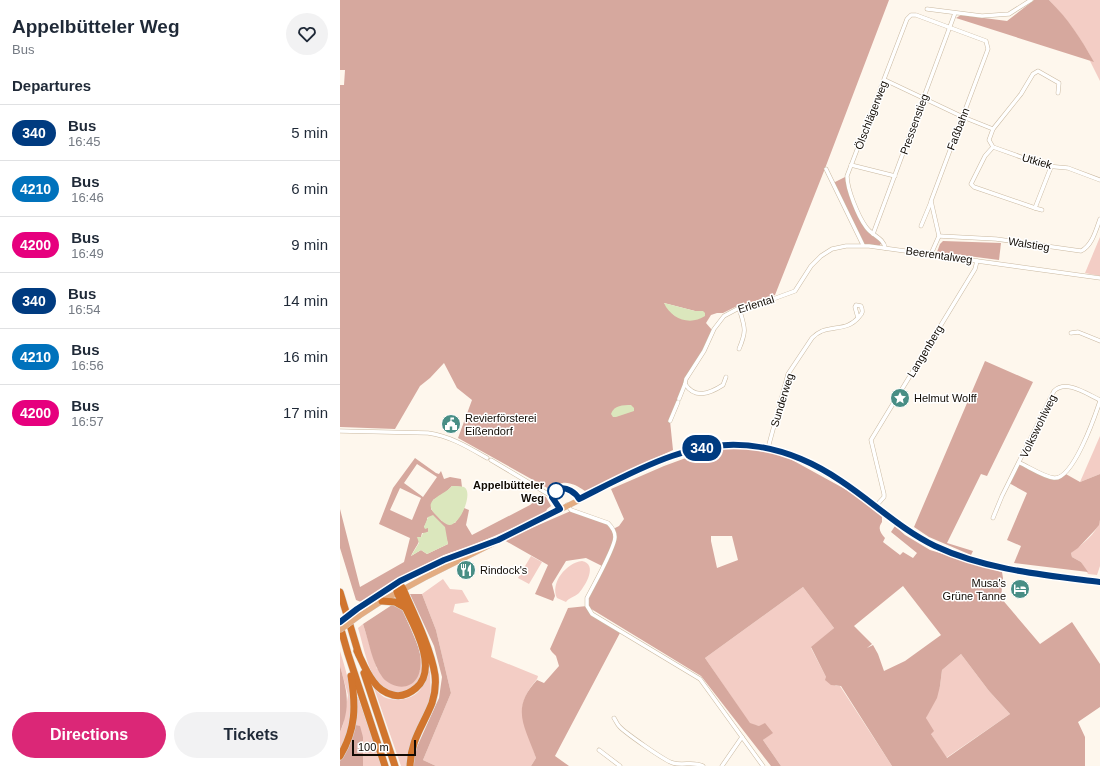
<!DOCTYPE html>
<meta charset="utf-8">
<style>
:root{--surface:#fff;--page:#f2f2f3;--text:#1f2937;--muted:#747a83;--line:#e0e1e3;--accent:#db2777}
body{margin:0;font-family:Helvetica,sans-serif;background:var(--page);color:var(--text);height:100vh;display:flex;flex-direction:column;font-size:15px;white-space:nowrap}
*{box-sizing:border-box;margin:0}
p{font-size:13px;color:var(--muted)}
.icon{flex:none;width:22px;height:22px;fill:none;stroke:currentColor;stroke-width:2;stroke-linecap:round;stroke-linejoin:round}
.map{position:relative;flex:1;overflow:hidden}
.drawer{display:flex;flex-direction:column;background:var(--surface);width:340px}
.drawer>*{flex:none}
.badge{padding:0 8px;border-radius:13px;font-size:14px;line-height:26px}
.scale{position:absolute;left:12px;bottom:10px;width:64px;box-sizing:border-box;padding-left:4px;border:2px solid #110b04;border-top:0;font-size:11px;line-height:14px;white-space:nowrap;color:#110b04;-webkit-text-stroke:3px #fff;paint-order:stroke}
.map>.badge{position:absolute;translate:-50% -50%;box-shadow:0 0 0 2px #fff}
h2{padding:0 12px;font-size:15px;line-height:36px}
.round{display:grid;place-items:center;flex:none;width:42px;height:42px;border-radius:21px;background:var(--page)}
.overview{display:flex;align-items:center;justify-content:space-between;height:68px;padding:0 12px}
h1{font-size:19px;font-weight:800;line-height:30px}
.primary-button{display:flex;gap:8px;margin-top:auto;padding:8px 12px}
.primary-button a{flex:1;height:46px;border-radius:24px;background:var(--accent);color:#fff;font-size:16px;font-weight:800;line-height:46px;text-align:center}
.primary-button a+a{background:var(--page);color:var(--text)}
ul{padding:0;list-style:none}
li{display:flex;align-items:center;gap:12px;height:56px;padding:0 12px;border-top:1px solid var(--line)}
li div{flex:1}
li b{display:block;font-size:15px}
li em{font-style:normal}
li .badge{min-width:44px;font-weight:700;text-align:center}
main{display:flex;flex:1;min-height:0}
.map>svg:first-child{display:block}
</style>
<main>
<section class="drawer">
<div class="overview"><div><h1>Appelbütteler Weg</h1><p>Bus</p></div><a class="round"><svg class="icon" aria-label="heart" viewBox="0 0 24 24"><path d="M12 20l-8-8c-3-5 5-10 8-4 3-6 11-1 8 4z"/></svg></a></div>
<h2>Departures</h2>
<ul>
<li><span class="badge" style="background:#003b80;color:#fff">340</span><div><b>Bus</b><p>16:45</p></div><em>5 min</em></li>
<li><span class="badge" style="background:#0072bc;color:#fff">4210</span><div><b>Bus</b><p>16:46</p></div><em>6 min</em></li>
<li><span class="badge" style="background:#e6007e;color:#fff">4200</span><div><b>Bus</b><p>16:49</p></div><em>9 min</em></li>
<li><span class="badge" style="background:#003b80;color:#fff">340</span><div><b>Bus</b><p>16:54</p></div><em>14 min</em></li>
<li><span class="badge" style="background:#0072bc;color:#fff">4210</span><div><b>Bus</b><p>16:56</p></div><em>16 min</em></li>
<li><span class="badge" style="background:#e6007e;color:#fff">4200</span><div><b>Bus</b><p>16:57</p></div><em>17 min</em></li>
</ul>
<div class="primary-button"><a>Directions</a><a>Tickets</a></div>
</section>
<div class="map">
<svg width="760" height="766" viewBox="0 0 760 766">
<rect width="100%" height="100%" fill="#fef7ed"/>
<g fill="#f3cdc5">
<path d="M709,0H760V81L750,61H753C740,37 728,20 709,0Z"/>
<path d="M760,237V276L745,273Z"/>
<path d="M760,436V474L740,482Z"/>
<path d="M760,520V566L757,575L748,574L741,562L732,557L731,553C742,544 756,535 760,520Z"/>
<path d="M191,556L202,562L189,584L178,578Z"/>
<path d="M242,561C258,564 246,585 239,593C235,597 228,598 226,602L217,598C210,583 226,563 242,561Z"/>
<path d="M103,579L110,589L122,590L129,602L115,604L113,612L156,628L151,657L198,676C197,681 194,682 191,687C185,695 182,704 182,714L196,758L191,766H96L83,760L111,693L96,630L82,594Z"/>
<path d="M463,587L494,628L471,648L486,677L496,686H500L552,766H441L423,740L432,733L419,726L410,724L365,658Z"/>
<path d="M23,624L37,669L80,671V653C92,681 60,706 40,685C28,673 23,644 18,628Z"/>
<path d="M0,651C8,677 16,703 8,731C7,737 3,744 0,751V732L3,725L8,695L0,666Z"/>
<path d="M621,654L649,691L670,714L606,758L591,734L586,718L600,686L602,670Z"/>
<path d="M90,669L91,698L73,737L68,766H61L34,688C37,691 41,695 44,697C57,703 75,699 82,687C86,682 88,675 90,669Z"/>
<path d="M17,697H18L42,766H23V737L15,725Z"/>
</g>
<g fill="#d6a89e" fill-rule="evenodd">
<path d="M0,0H549L484,171L435,295L395,307L383,313H377L371,315L366,323L372,330L344,388L330,421L333,450L245,491C233,483 222,478 211,490L118,438L132,400L117,388L104,363L90,378L80,386L55,429L0,427V85H4L5,70H0ZM324,303L355,311H363L334,315Z"/>
<path d="M694,0H709C729,20 740,37 754,62L616,18L621,15L667,21Z"/>
<path d="M507,176L511,193L525,227L543,241L540,245H523L493,183Z"/>
<path d="M603,241L661,243L659,260L597,252L600,244Z"/>
<path d="M645,361L693,382L647,476L641,474L607,543L633,551L631,555L589,537L574,527Z"/>
<path d="M393,446L443,455L514,494L542,516V522C537,529 541,533 545,538L543,542L560,555L563,552L573,558L577,553L551,532L555,526L565,535L590,550L662,572L663,578L661,598L700,644L732,622L760,664V707L738,722L745,737V766H552L501,686L491,685L485,680L486,677L471,647L494,628L463,587L365,658L410,723L419,726L425,723L433,733L423,740L441,766H431L361,676L248,607L252,614L281,631L215,756L229,766H191L196,758C185,726 170,709 197,680L204,683L219,666L216,656L212,652L210,649L228,608L247,606V598L262,566L246,558L226,561L212,584L215,596L213,601L195,594L208,565L164,540L233,510L263,521L273,529L279,526L284,519L271,489L324,466L354,455ZM371,536H392L398,560L377,568L371,541ZM563,586L601,635L565,661L544,671L538,654L533,645L527,648L532,644L514,626ZM621,654L649,691L670,714L607,758L591,734L594,731L586,718L597,698L600,686L602,670Z"/>
<path d="M75,458L96,473L99,474L101,471L104,479L110,477L121,479L122,487L112,486L106,492L93,500L91,509L102,521L115,523L122,512L124,508L129,510L126,525L132,535L190,505L196,500L201,494L206,497L211,506L207,509L206,512C183,524 158,535 133,545C124,549 114,551 104,555C75,569 48,585 21,602L16,600L0,548V509L20,587L64,562L70,538L39,524L53,488ZM77,464L97,477L83,497L64,483ZM60,488L81,498L72,520L50,510ZM89,517H91L106,537L108,544L87,554L81,550L71,556C75,548 80,542 82,533H86L89,531L88,528L84,527L87,521V518Z"/>
<path d="M680,463L712,478L724,473L740,482L760,474V520L759,525L755,530L738,548L731,553L732,557L741,562L748,572L674,563L681,546L667,540L687,493L669,483Z"/>
<path d="M70,594H82L96,630L111,693L83,760L96,766H73L76,749L99,698L102,677L94,646Z"/>
<path d="M52,605L62,609C66,619 79,645 80,654C81,662 81,672 77,678C69,691 52,688 43,678C32,664 29,641 23,624Z"/>
<path d="M0,666C7,691 11,706 0,732Z"/>
<path d="M15,725L20,726L23,737V766H0V761L5,752Z"/>
</g>
<g fill="#dbe7bd">
<path d="M324,303L355,311H363L365,313V316C350,326 331,319 324,303Z"/>
<path d="M291,405L294,408V411L276,417H273L271,414C274,405 283,405 291,405Z"/>
<path d="M112,486C116,486 121,486 124,487C134,492 120,526 109,525C104,524 100,519 97,516C79,500 104,496 112,486Z"/>
<path d="M93,515L105,527L108,544L87,554L81,550L71,556L79,543L77,537H81L83,533L88,532V528L85,529L84,527L88,517Z"/>
</g>
<g fill="none" stroke-linecap="round" stroke-linejoin="round">
<defs>
<g id="street">
<path d="M587,9L642,16L669,14L691,0"/>
<path d="M545,80L623,117L653,129"/>
<path d="M718,93L719,83L698,71L693,74L681,94L653,129L649,140L653,147L706,166L728,168L760,180"/>
<path d="M653,147L645,156L631,184L634,187L695,208"/>
<path d="M511,165L555,176"/>
<path d="M486,169L523,245"/>
<path d="M702,210L695,208L711,167"/>
<path d="M581,226L591,202"/>
<path d="M533,234L615,13"/>
<path d="M599,236L656,239L741,251C752,246 756,230 760,219"/>
<path d="M545,248C544,238 531,235 526,227C518,216 507,189 507,176L567,19L571,15H576L646,41L648,49L591,201L599,236L591,254"/>
<path d="M731,333L738,332L760,341"/>
<path d="M399,349C407,330 405,328 399,308"/>
<path d="M345,384C355,399 369,394 383,385L386,377"/>
<path d="M339,399L345,384L346,379L364,351L374,329L384,316L399,308L425,302L455,291L471,266L481,256L492,249L506,246H529L760,278"/>
<path d="M330,421L338,402"/>
<path d="M0,431L88,433C110,436 128,447 147,458"/>
<path d="M428,448L448,374L472,338C475,335 477,333 482,331C496,326 508,330 519,317C523,313 523,311 521,306L516,305L515,307L518,318"/>
<path d="M151,460L208,494L215,501L220,509"/>
<path d="M680,463C689,467 704,477 714,478C733,480 755,416 760,401"/>
<path d="M227,505L231,510L268,523C272,527 275,531 275,537C275,548 253,586 247,598V606L252,614L360,679L423,766"/>
<path d="M535,507L544,497V494L531,440L635,269L637,261"/>
<path d="M653,518L655,513L662,496L714,391C726,379 747,394 760,400"/>
<path d="M274,718C276,721 277,724 279,726C284,732 325,761 333,763C343,766 354,761 363,766"/>
<path d="M259,750L280,766"/>
<path d="M382,766L402,737"/>
</g>
<g id="primary">
<path d="M17,609L65,578L104,561L138,547"/>
<path d="M19,616L42,601L84,578L311,464C388,432 446,440 513,489C540,509 565,531 595,546C646,570 705,575 760,582"/>
</g>
<g id="highway">
<path d="M0,592L19,655"/>
<path d="M42,601L55,602L64,607"/>
<path d="M0,626L8,654L45,766"/>
<path d="M17,651C22,661 26,672 33,681C38,688 44,693 53,695C61,697 69,694 76,688C98,670 76,629 66,609C62,601 54,592 57,583L61,586L63,589C74,614 91,649 95,675C96,684 95,694 92,703C83,726 71,739 70,766"/>
<path d="M24,673L55,766"/>
<path d="M0,756C16,729 16,706 11,676"/>
</g>
</defs>
<use href="#street" stroke="#cab9a1" stroke-width="4.5"/>
<use href="#primary" stroke="#d9d8d7" stroke-width="6"/>
<use href="#highway" stroke="#d9d8d7" stroke-width="8"/>
<use href="#street" stroke="#fff" stroke-width="3.5"/>
<use href="#primary" stroke="#e3ac81" stroke-width="5.5"/>
<use href="#highway" stroke="#d1752d" stroke-width="7"/>
<defs>
<g id="primary-bridge">
<path d="M0,622L17,609"/>
<path d="M0,630L19,616"/>
</g>
</defs>
<use href="#primary-bridge" stroke="#d9d8d7" stroke-width="6" stroke-linecap="butt"/>
<use href="#primary-bridge" stroke="#e3ac81" stroke-width="5.5"/>
</g>
<g fill="none" stroke-linecap="round" stroke-linejoin="round">
<defs>
<path id="line" d="M0,622L17,609L60,581L104,560L158,540L220,509L212,497C214,494 216,491 219,489C226,486 236,493 239,499C269,484 300,467 332,456C393,434 448,445 501,481C533,502 560,529 595,546C646,570 705,575 760,582"/>
</defs>
<use href="#line" stroke="#fff" stroke-width="9"/>
<use href="#line" stroke="#003b80" stroke-width="6"/>
</g>
<defs>
<symbol id="sight-disc" viewBox="-11 -11 22 22"><circle r="9.5" fill="#488e85" stroke="#fff"/><path d="M0-6L1.8-2.2L6-1.7L2.9 1.2L3.7 5.4L0 3.3L-3.7 5.4L-2.9 1.2L-6-1.7L-1.8-2.2Z" fill="#fff"/></symbol>
<symbol id="civic-disc" viewBox="-11 -11 22 22"><circle r="9.5" fill="#488e85" stroke="#fff"/><path d="M-.6-6.5H3V-4.5H.6V-3L4-1V1h2V6H-6V1h2V-1L-.6-3ZM-1.2 2.5V6h2.4V2.5Z" fill="#fff"/></symbol>
<symbol id="restaurant-disc" viewBox="-11 -11 22 22"><circle r="9.5" fill="#488e85" stroke="#fff"/><path d="M-5-6h1v4h1v-4h1v4h1v-4h1v5L-1.5 .5V6h-2V.5L-5-1ZM5-6V6H3V1.5H1.5Q1.5-4 5-6Z" fill="#fff"/></symbol>
<symbol id="hotel-disc" viewBox="-11 -11 22 22"><circle r="9.5" fill="#488e85" stroke="#fff"/><path d="M-6-4.5h1.5V1H6V5H4.5V3h-9V5H-6ZM-4 0a1.8 1.8 0 1 1 3.6 0ZM.5 0V-2.5h3Q6-2.5 6 0Z" fill="#fff"/></symbol>
</defs>
<g fill-rule="evenodd">
<use href="#sight-disc" x="549" y="387" width="22" height="22"/>
<use href="#civic-disc" x="100" y="413" width="22" height="22"/>
<use href="#restaurant-disc" x="115" y="559" width="22" height="22"/>
<use href="#hotel-disc" x="669" y="578" width="22" height="22"/>
</g>
<circle fill="#fff" stroke="#003b80" stroke-width="2" cx="216" cy="491" r="8"/>
<g text-anchor="middle" dominant-baseline="central" stroke-width="3" stroke-linejoin="round" paint-order="stroke">
<g font-size="11" fill="#110b04" stroke="#fff">
<text transform="translate(531 115) rotate(-69)">Ölschlägerweg</text>
<text transform="translate(574 124) rotate(-70)">Pressenstieg</text>
<text transform="translate(618 129) rotate(-69)">Faßbahn</text>
<text transform="translate(697 161) rotate(16)">Utkiek</text>
<text transform="translate(689 244) rotate(9)">Walstieg</text>
<text transform="translate(599 255) rotate(8)">Beerentalweg</text>
<text transform="translate(416 304) rotate(-17)">Erlental</text>
<text transform="translate(585 351) rotate(-59)">Langenberg</text>
<text transform="translate(442 400) rotate(-73)">Sunderweg</text>
<text transform="translate(698 426) rotate(-64)">Volkswohlweg</text>
</g>
<g font-size="11" fill="#110b04" stroke="#fff" text-anchor="start">
<text x="574" y="398">Helmut Wolff</text>
<text x="125" y="418">Revierförsterei<tspan x="125" dy="13">Eißendorf</tspan></text>
<text x="140" y="570">Rindock's</text>
<text x="666" y="583" text-anchor="end">Musa's<tspan x="666" dy="13">Grüne Tanne</tspan></text>
</g>
<g font-size="11" font-weight="bold" fill="#110b04" stroke="#fff" text-anchor="end">
<text x="204" y="485">Appelbütteler<tspan x="204" dy="13">Weg</tspan></text>
</g>
</g>
</svg>
<div class="scale">100 m</div>
<b class="badge" style="left:362px;top:448px;background:#003b80;color:#fff">340</b>
</div>
</main>
